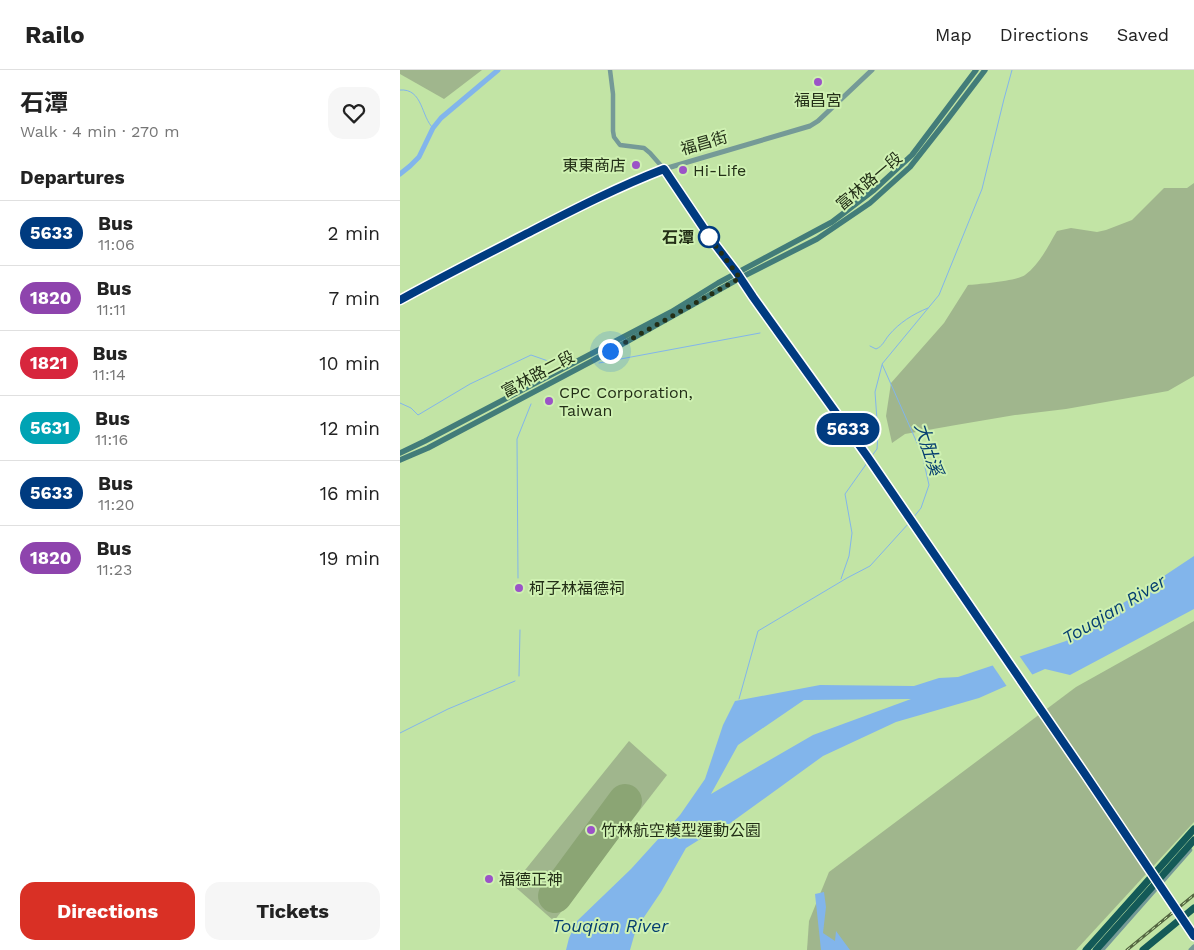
<!DOCTYPE html>
<meta charset="utf-8">
<style>
:root{--surface:#fff;--page:#f6f6f6;--text:#222;--muted:#767676;--line:#e0e0e0;--accent:#d93025}
body{margin:0;font-family:"Work Sans","Noto Sans TC",sans-serif;background:var(--page);color:var(--text);height:100vh;display:flex;flex-direction:column;font-size:19px;white-space:nowrap}
*{box-sizing:border-box;margin:0}
p{font-size:16px;color:var(--muted)}
.icon{flex:none;width:28px;height:28px;fill:none;stroke:currentColor;stroke-width:2;stroke-linecap:round;stroke-linejoin:round}
.map{position:relative;flex:1;overflow:hidden}
.side{display:flex;flex-direction:column;background:var(--surface);width:400px}
.side>*{flex:none}
.badge{padding:0 10px;border-radius:16px;font-size:18px;line-height:32px}
.you{position:absolute;width:25px;height:25px;margin:-12px;border:4px solid #fff;border-radius:50%;background:#1a73e8;box-shadow:0 0 0 8px #1a73e833}
.map>.badge{position:absolute;translate:-50% -50%;box-shadow:0 0 0 2px #fff}
h2{padding:0 20px;font-size:19px;line-height:45px}
.round{display:grid;place-items:center;flex:none;width:52px;height:52px;border-radius:15px;background:var(--page)}
.overview{display:flex;align-items:center;justify-content:space-between;height:85px;padding:0 20px}
h1{font-size:24px;font-weight:700;line-height:38px}
.action{display:flex;gap:10px;margin-top:auto;padding:10px 20px}
.action a{flex:1;height:58px;border-radius:15px;background:var(--accent);color:#fff;font-size:20px;font-weight:700;line-height:58px;text-align:center}
.action a+a{background:var(--page);color:var(--text)}
ul{padding:0;list-style:none}
li{display:flex;align-items:center;gap:15px;height:65px;padding:0 20px;border-top:1px solid var(--line)}
li div{flex:1}
li b{display:block;font-size:19px}
li em{font-style:normal}
li .badge{min-width:55px;font-weight:700;text-align:center}
header{display:flex;align-items:center;gap:30px;box-sizing:border-box;height:70px;padding:0 25px;background:var(--surface);border-bottom:1px solid var(--line)}
header strong{font-size:24px}
nav{display:flex;gap:28px;margin-inline-start:auto;font-size:18px}
main{display:flex;flex:1;min-height:0}
.map>svg:first-child{display:block}
</style>
<header>
<strong>Railo</strong>
<nav><a>Map</a><a>Directions</a><a>Saved</a></nav>
</header>
<main>
<section class="side">
<div class="overview"><div><h1>石潭</h1><p>Walk · 4 min · 270 m</p></div><a class="round"><svg class="icon" aria-label="heart" viewBox="0 0 24 24"><path d="M12 20l-8-8c-3-5 5-10 8-4 3-6 11-1 8 4z"/></svg></a></div>
<h2>Departures</h2>
<ul>
<li><span class="badge" style="background:#003b80;color:#fff">5633</span><div><b>Bus</b><p>11:06</p></div><em>2 min</em></li>
<li><span class="badge" style="background:#8e44ad;color:#fff">1820</span><div><b>Bus</b><p>11:11</p></div><em>7 min</em></li>
<li><span class="badge" style="background:#d7263d;color:#fff">1821</span><div><b>Bus</b><p>11:14</p></div><em>10 min</em></li>
<li><span class="badge" style="background:#00a3b4;color:#fff">5631</span><div><b>Bus</b><p>11:16</p></div><em>12 min</em></li>
<li><span class="badge" style="background:#003b80;color:#fff">5633</span><div><b>Bus</b><p>11:20</p></div><em>16 min</em></li>
<li><span class="badge" style="background:#8e44ad;color:#fff">1820</span><div><b>Bus</b><p>11:23</p></div><em>19 min</em></li>
</ul>
<div class="action"><a>Directions</a><a>Tickets</a></div>
</section>
<div class="map">
<svg width="794" height="880" viewBox="0 0 794 880">
<rect width="100%" height="100%" fill="#c2e4a5"/>
<g fill="#a0b68d">
<path d="M0,0H82L44,29L0,4Z"/>
<path d="M794,113V306L768,321L666,339L615,345L556,355L505,364L492,373L486,346L491,313L544,253L568,215C579,214 617,211 625,205C640,194 648,176 657,161L671,158L697,162L706,160L732,150L764,118H787Z"/>
<path d="M794,551V752L676,880H407L409,851L429,802L676,617Z"/>
<path d="M229,671L267,705L154,851L113,815Z"/>
</g>
<g fill="#82b5eb" fill-rule="evenodd">
<path d="M794,486V539L670,605L645,599L579,628L496,652L423,686L329,754L310,763L286,778L261,822L236,859L230,880H166L169,868L177,851L231,799L280,745L305,709L323,655L335,631L420,615L514,616L539,608L558,607L666,571ZM511,629L413,665L311,724L338,675L404,630Z"/>
<path d="M424,822L426,837L423,863L435,871L436,861L450,880H421L415,824Z"/>
</g>
<path fill="#c2e4a5" d="M618,584L634,607L608,618L591,593Z"/>
<g fill="none" stroke-linecap="round" stroke-linejoin="round">
<g stroke="#82b5eb" stroke-width="1">
<path d="M0,20C23,18 21,47 33,58"/>
<path d="M470,276L476,279C483,276 484,271 489,265C499,253 513,244 528,238"/>
<path d="M199,293L360,263"/>
<path d="M0,333L11,338L18,345L70,314L131,285L151,292"/>
<path d="M471,387L477,379L478,364L475,322L482,295"/>
<path d="M513,448L521,438L529,415L522,384L482,294L539,225L582,119L604,29L612,0"/>
<path d="M118,508L117,369L131,334"/>
<path d="M441,509L449,486L452,463L445,424L467,393"/>
<path d="M119,606L120,560"/>
<path d="M339,629L358,561L447,508L470,496L509,453"/>
<path d="M0,663L48,639L115,611"/>
</g>
<path stroke="#82b5eb" stroke-width="5" d="M0,104L10,96L19,87L33,58L41,48L98,0"/>
<path stroke="#8ba574" stroke-width="34" d="M155,826L225,731"/>
<g stroke="#759a97" stroke-width="4.5">
<path d="M210,0L213,24V61L214,67L220,75L244,78L250,83L264,99"/>
<path d="M702,880L790,780"/>
</g>
<g stroke="#759a97" stroke-width="5">
<path d="M264,99L410,56L418,51L472,0"/>
<path d="M791,880L794,877"/>
</g>
<g stroke="#427c79" stroke-width="5.5">
<path d="M0,230C42,206 85,184 129,162C173,140 217,118 264,99L311,169L337,203L353,227"/>
<path d="M0,383L25,371L271,242L318,213L432,152L474,120L512,85L576,0"/>
<path d="M0,390L28,378L194,290L340,208L417,169L470,133L510,97L547,50L585,0"/>
<path d="M787,856L794,866"/>
</g>
<g stroke="#145a58" stroke-width="7">
<path d="M686,880L794,759"/>
<path d="M696,880L794,770"/>
<path d="M743,880L794,838"/>
</g>
<defs>
<path id="rail" d="M727,880L794,825"/>
</defs>
<use href="#rail" stroke="#546642" stroke-width="3"/>
<use href="#rail" stroke="#cff1b2" stroke-width="1" stroke-dasharray="4" stroke-linecap="butt"/>
<path stroke="#427c79" stroke-width="5.5" d="M353,227L456,370L685,705L787,856"/>
</g>
<g fill="none" stroke-linecap="round" stroke-linejoin="round">
<defs>
<path id="line" d="M0,230C40,208 81,187 122,166C169,142 215,118 264,99L311,169L337,203L353,227L467,386L685,704L794,866"/>
</defs>
<use href="#line" stroke="#fff" stroke-width="11"/>
<use href="#line" stroke="#003b80" stroke-width="8"/>
<path stroke="#232f17" stroke-width="5" stroke-dasharray="0 9" d="M210,281L340,208L309,167"/>
</g>
<g fill="#9b53c7" stroke="#cff1b2" stroke-width="2">
<circle cx="418" cy="12" r="5"/>
<circle cx="236" cy="95" r="5"/>
<circle cx="283" cy="100" r="5"/>
<circle cx="149" cy="331" r="5"/>
<circle cx="119" cy="518" r="5"/>
<circle cx="191" cy="760" r="5"/>
<circle cx="89" cy="809" r="5"/>
</g>
<circle fill="#fff" stroke="#003b80" stroke-width="2.5" cx="309" cy="167" r="10"/>
<g text-anchor="middle" dominant-baseline="central" stroke-width="4" stroke-linejoin="round" paint-order="stroke">
<g font-size="16" fill="#232f17" stroke="#cff1b2" text-anchor="start">
<text x="418" y="30" text-anchor="middle">福昌宮</text>
<text x="226" y="95" text-anchor="end">東東商店</text>
<text x="293" y="100">Hi-Life</text>
<text x="159" y="322">CPC Corporation,<tspan x="159" dy="18">Taiwan</tspan></text>
<text x="129" y="518">柯子林福德祠</text>
<text x="201" y="760">竹林航空模型運動公園</text>
<text x="99" y="809">福德正神</text>
</g>
<g font-size="16" fill="#232f17" stroke="#cff1b2">
<text transform="translate(304 73) rotate(-16)">福昌街</text>
<text transform="translate(469 111) rotate(-40)">富林路一段</text>
<text transform="translate(138 304) rotate(-28)">富林路二段</text>
</g>
<g font-size="16" font-weight="bold" fill="#232f17" stroke="#cff1b2" text-anchor="end">
<text x="294" y="167">石潭</text>
</g>
<g font-size="18" font-style="italic" fill="#063f70" stroke="#cff1b2">
<text transform="translate(529 379) rotate(72)">大肚溪</text>
<text transform="translate(714 539) rotate(-31)">Touqian River</text>
<text x="210" y="855">Touqian River</text>
</g>
</g>
</svg>
<div class="you" style="left:210px;top:281px"></div>
<b class="badge" style="left:448px;top:359px;background:#003b80;color:#fff">5633</b>
</div>
</main>
